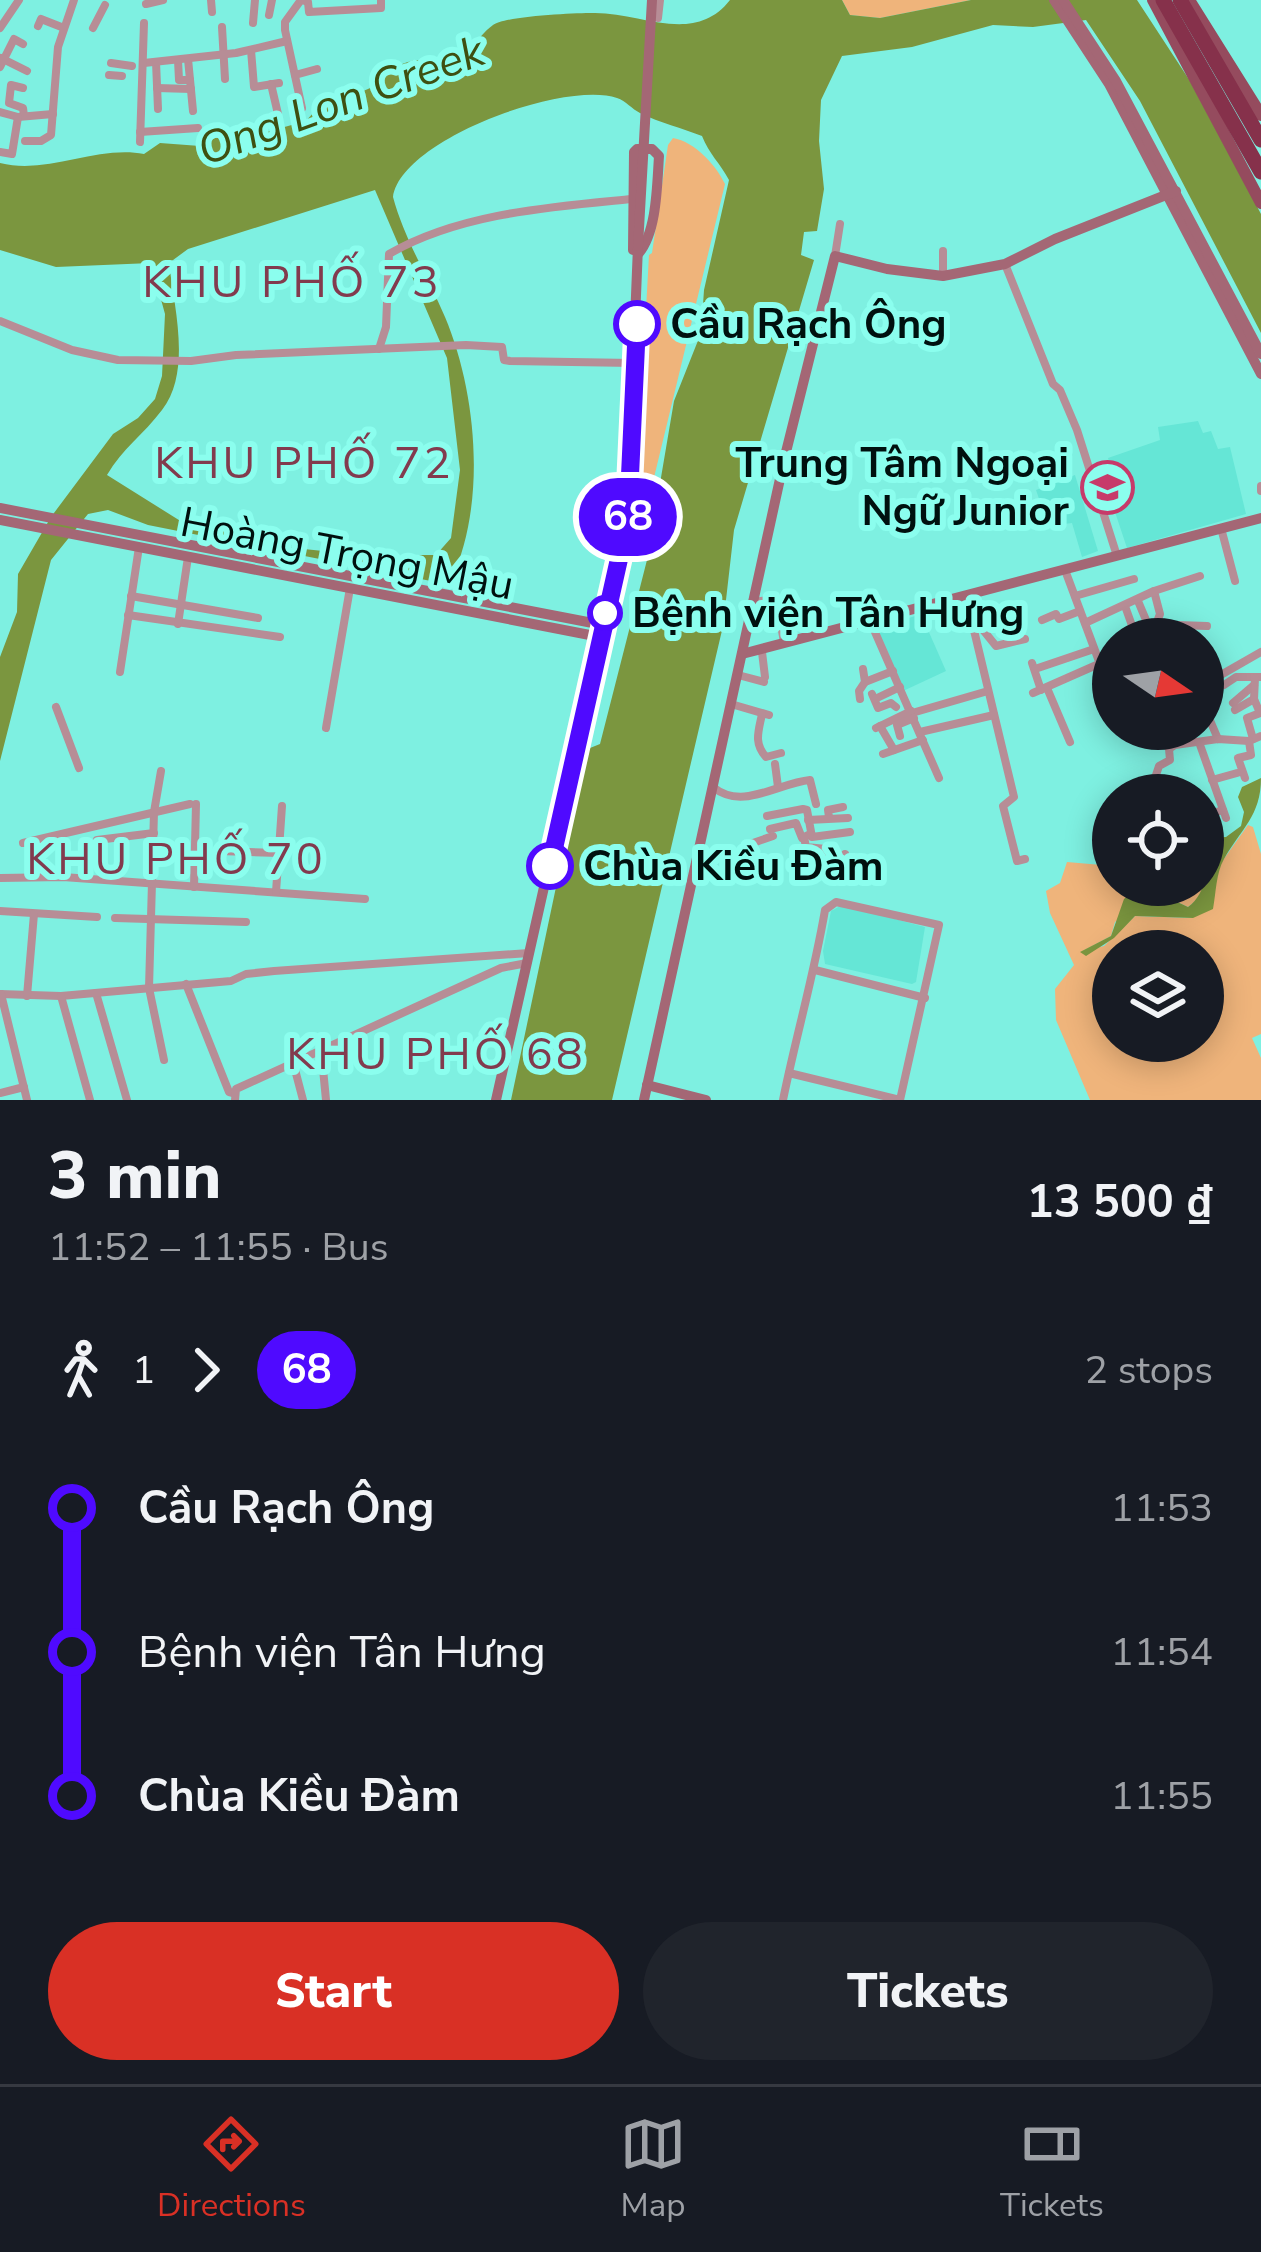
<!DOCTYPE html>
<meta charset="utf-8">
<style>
:root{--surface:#171b24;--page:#20242c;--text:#f1f3f6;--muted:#9ea1a6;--line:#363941;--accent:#d93025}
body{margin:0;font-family:"Nunito Sans",sans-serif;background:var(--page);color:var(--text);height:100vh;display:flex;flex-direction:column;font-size:45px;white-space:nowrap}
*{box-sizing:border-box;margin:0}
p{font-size:39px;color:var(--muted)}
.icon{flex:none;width:66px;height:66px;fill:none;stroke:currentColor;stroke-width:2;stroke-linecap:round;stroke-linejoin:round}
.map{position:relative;height:1100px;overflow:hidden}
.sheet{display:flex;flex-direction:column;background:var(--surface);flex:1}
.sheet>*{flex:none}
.badge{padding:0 24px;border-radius:39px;font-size:42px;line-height:78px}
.needle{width:78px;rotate:103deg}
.fabs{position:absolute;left:1092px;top:618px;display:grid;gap:24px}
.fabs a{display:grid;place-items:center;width:132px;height:132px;border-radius:50%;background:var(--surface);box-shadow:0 6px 30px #0003;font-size:60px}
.map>.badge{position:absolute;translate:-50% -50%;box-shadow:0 0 0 6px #fff}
.legs{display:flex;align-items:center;gap:18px;height:132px;padding:0 48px;font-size:39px}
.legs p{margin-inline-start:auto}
.overview{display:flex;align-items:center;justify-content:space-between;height:204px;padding:0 48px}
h1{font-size:66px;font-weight:800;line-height:90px}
.action{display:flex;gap:24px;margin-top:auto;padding:24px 48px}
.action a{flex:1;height:138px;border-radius:72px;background:var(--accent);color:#fff;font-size:48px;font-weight:800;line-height:138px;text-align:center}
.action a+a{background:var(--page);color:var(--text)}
ul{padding:0 48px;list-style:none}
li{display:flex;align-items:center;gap:42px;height:144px;font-size:45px}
li i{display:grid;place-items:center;width:18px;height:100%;margin:0 15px;background:currentColor}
li i::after{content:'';width:30px;height:30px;margin:-15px;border:9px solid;border-radius:50%;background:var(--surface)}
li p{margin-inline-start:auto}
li:first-child i{background:linear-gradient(#0000 50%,currentColor 0)}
li:last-child i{background:linear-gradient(currentColor 50%,#0000 0)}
.dock{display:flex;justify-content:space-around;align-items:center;height:168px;border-top:3px solid var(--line);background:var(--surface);font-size:33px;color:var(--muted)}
.dock a{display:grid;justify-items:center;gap:6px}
.dock .active{color:var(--accent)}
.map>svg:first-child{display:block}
</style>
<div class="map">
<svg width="1261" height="1100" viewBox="0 0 1261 1100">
<rect width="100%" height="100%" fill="#7ef0e1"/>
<g fill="#65e6d6">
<path d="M1198,421L1203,433L1211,431L1218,449L1230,447L1246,514L1127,548L1108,491L1117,487L1108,458L1160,440L1158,427Z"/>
<path d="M1075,475L1098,551L1082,557L1072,523L1064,524L1061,516L1047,522L1036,490Z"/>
<path d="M921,614L946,671L903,691L875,629Z"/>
<path d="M842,905L925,927L916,982L912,984L825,964L823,951L831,911Z"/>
</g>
<g fill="#efb47b" fill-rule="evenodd">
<path d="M842,0H971L880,18L850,15Z"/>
<path d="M673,138C695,142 716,165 725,184L636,552L622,584L637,472L649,255L652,253L668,145Z"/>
<path d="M1248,825L1253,827L1261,854V1034L1252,1038L1261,1058V1100H1090L1056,1020L1055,989L1074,965L1050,913L1046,891L1060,883L1067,862L1113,866V885H1203V844L1208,846C1202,870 1211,892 1188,907L1158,893L1115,922L1111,936L1081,952L1104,946L1135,916L1192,918L1221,863ZM1113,951H1203V1041H1113Z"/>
</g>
<g fill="#7b963f" fill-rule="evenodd">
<path d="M730,0H842L850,15L880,18L971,0H1137L1190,81L1261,214V333L1140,101L1086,20L1033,27L993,25L912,47L842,56L821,100L819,141L824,189L817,231L804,232L801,255L814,260L734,530L723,626L612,1100H511L585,750L600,744L647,560L674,401L701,333L704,290L729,180C720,163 709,154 702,136C682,128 660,123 640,113C632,109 626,101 617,98C566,80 401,139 393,197C404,238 428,277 445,317C477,393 487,504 451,580L436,582L148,525L108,510L88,514L51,560L0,761V657L17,612L18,574L51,517L113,434L138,418L155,399L162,376L165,314L151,263L56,267L0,250V163C48,175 97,145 144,154L160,143L200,146L215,138L252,136L306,121L314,112L382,83L390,69C398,66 408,61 416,60C425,59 434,66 443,65C466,62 476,37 493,25C505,16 574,13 593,13C641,12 694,46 730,0ZM375,190L447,358L460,470L451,538L436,555H402L389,563L368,562L333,552L294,548L207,521L190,527L107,475C122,449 144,434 162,410C192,371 174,307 169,263L188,249Z"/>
<path d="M1261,778C1261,816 1241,829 1224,859C1216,873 1216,893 1213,909L1193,918L1135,916L1114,938L1086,956L1080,952L1111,936L1124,899L1134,891L1158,893L1188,907C1208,893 1210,860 1205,838L1226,837L1241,826L1244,812L1238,797L1242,787Z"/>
</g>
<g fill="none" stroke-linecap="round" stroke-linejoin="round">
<g stroke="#b78d96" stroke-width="8">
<path d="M211,0L212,12"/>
<path d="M301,0L285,22V30L302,108"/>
<path d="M302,0L308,2L309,12L381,8V0"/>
<path d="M146,4L163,0"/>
<path d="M269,15L272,0"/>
<path d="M658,18L660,0"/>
<path d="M253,23L255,0"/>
<path d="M38,26L41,19L64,28"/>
<path d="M222,27L225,79"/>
<path d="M0,28L19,0"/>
<path d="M93,28L105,5"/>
<path d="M251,50L254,87L279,83"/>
<path d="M1,58L27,71"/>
<path d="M188,59L193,111"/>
<path d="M178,60L179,80H190"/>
<path d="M156,62L158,109"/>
<path d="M111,63L132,66"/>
<path d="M144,63L236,53L287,41"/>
<path d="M0,67L14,39L23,44"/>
<path d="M109,75L122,76"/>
<path d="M295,75L317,69"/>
<path d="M271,84L278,114"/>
<path d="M23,88L11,85L9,103L23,108L24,116"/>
<path d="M157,88L191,89"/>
<path d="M0,112L18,117L53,114"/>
<path d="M140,132L198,128"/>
<path d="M25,141H41L51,135L58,47L74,0"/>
<path d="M140,142L144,23"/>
<path d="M0,152L12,154L18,117"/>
<path d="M835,256L840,224"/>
<path d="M1005,264L1053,384L1060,390L1077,430L1117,556"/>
<path d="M943,276V251"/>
<path d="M0,321L72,350L118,360L191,361L236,355L466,345L502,347L504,360L510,361L633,363"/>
<path d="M379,349L386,327L389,254C460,213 551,207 632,199"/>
<path d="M785,456L809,464L832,455"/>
<path d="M1261,486V491"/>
<path d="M1221,528L1235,581"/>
<path d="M1065,570L1109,688"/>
<path d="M1154,591L1160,614L1157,622"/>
<path d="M131,596L258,618"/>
<path d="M1075,596L1134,579"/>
<path d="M966,597L1014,797L1003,806L1017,861L1025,859"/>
<path d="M1138,601L1146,620"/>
<path d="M754,602L780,598"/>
<path d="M1125,606L1135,634"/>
<path d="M779,614L784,642"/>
<path d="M128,615L280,637"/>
<path d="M975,620L996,646L1025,639"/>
<path d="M1042,620L1056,614L1059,619L1080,611"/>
<path d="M978,621L1015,610"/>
<path d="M871,623L939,778"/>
<path d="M1085,623L1154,591L1200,576"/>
<path d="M178,624L188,557"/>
<path d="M1178,635L1177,625L1207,626"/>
<path d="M762,652L765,677"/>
<path d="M1032,663L1041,690"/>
<path d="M1035,669L1094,649"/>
<path d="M1216,670L1219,676L1261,652"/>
<path d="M120,672L139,547"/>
<path d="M738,675L764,682"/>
<path d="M865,682L893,671"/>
<path d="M1224,685L1236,677H1261"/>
<path d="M1047,688L1070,742"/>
<path d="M1033,693L1101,663"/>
<path d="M872,694L878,708L891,703L896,707"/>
<path d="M860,699L859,691L865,682L863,669"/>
<path d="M875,699L900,687"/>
<path d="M1233,703L1254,685"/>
<path d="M731,704L769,715"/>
<path d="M1203,704L1218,739"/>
<path d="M56,707L79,768"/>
<path d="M1235,710L1254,699"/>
<path d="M912,713L988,691"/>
<path d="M762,714C759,730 753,743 766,757L781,753"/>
<path d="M880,726L894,750"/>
<path d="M326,728L350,588"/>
<path d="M876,728L911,711"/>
<path d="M920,732L994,715"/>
<path d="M900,736L897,725L914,718"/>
<path d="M1253,739L1247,718L1260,713L1254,699L1255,678"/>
<path d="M1199,742L1226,818"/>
<path d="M883,754L923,740"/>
<path d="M775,764L778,787"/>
<path d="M161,771L154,812L149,988L164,1060"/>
<path d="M1156,775L1159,766L1170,760L1169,749L1175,745L1218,739L1249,741L1261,736"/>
<path d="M1245,778L1238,758L1251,755L1249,741"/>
<path d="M1212,780L1237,773"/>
<path d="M713,787C742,811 778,783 810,780L816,804"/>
<path d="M767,816L803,809L807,810L812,837L850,832"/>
<path d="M1203,816L1223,810"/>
<path d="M829,817L828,810L843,807"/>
<path d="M808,820L848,818"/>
<path d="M770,829L796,823L802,838L810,834"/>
<path d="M804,837L806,847L826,849L829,866"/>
<path d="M97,840L154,833"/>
<path d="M23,843L190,804"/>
<path d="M750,844L773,836"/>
<path d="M220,851L279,853"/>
<path d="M845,854L844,864L850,871"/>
<path d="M0,878L63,877L365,899"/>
<path d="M194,887L196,804"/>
<path d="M276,892L282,806"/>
<path d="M0,911L97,917"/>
<path d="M115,918L246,922"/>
<path d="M815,970L925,998"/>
<path d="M186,984L229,1092L233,1093"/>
<path d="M96,993L127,1100"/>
<path d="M0,994L61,996L231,981L246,974L274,971L529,953"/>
<path d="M1,994L27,1100"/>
<path d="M27,996L34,914"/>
<path d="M61,996L90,1100"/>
<path d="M321,1048L326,1100"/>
<path d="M293,1062L303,1100"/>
<path d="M789,1073L900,1100"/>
<path d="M0,1093L24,1087"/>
<path d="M235,1100L236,1089L501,968L527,963"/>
<path d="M783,1100C796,1036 814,975 825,910L836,902L939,925L900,1100"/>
</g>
<g stroke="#a46775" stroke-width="10">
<path d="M1054,0L1109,84L1261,374"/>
<path d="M1063,0L1116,81L1261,354"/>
<path d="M633,250L634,152L637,149H652L659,156C657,185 657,233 638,254"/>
<path d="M0,508L603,625"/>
<path d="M0,520L600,637"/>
<path d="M742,654L1261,518"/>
<path d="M647,1085L706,1100"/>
<path d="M496,1100L627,519L638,246"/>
<path d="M644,1100L785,456L835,256L887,269L943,276L1005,264L1055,239L1176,191"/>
</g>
<g stroke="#954b5e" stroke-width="12">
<path d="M1153,0L1261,203"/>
<path d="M1189,0L1261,115"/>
</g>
<g stroke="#86314b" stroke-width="15">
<path d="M1163,0L1261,172"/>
<path d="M1180,0L1261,140"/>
</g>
<path stroke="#a46775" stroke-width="10" d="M638,246L652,0"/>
</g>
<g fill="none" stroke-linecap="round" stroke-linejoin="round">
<defs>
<path id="line-1" d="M550,866L628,519L637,324"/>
</defs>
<use href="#line-1" stroke="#fff" stroke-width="27"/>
<use href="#line-1" stroke="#4f0aff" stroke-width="18"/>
</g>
<defs>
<symbol id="university-ring" viewBox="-11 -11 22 22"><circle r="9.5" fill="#8bfeee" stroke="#c73a6a" stroke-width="1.5"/><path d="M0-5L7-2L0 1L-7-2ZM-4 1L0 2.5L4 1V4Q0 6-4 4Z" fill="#c73a6a"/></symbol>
</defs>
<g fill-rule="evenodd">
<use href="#university-ring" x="1078" y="458" width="59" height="59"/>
</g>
<g fill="#fff" stroke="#4f0aff" stroke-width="6">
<circle cx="637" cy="324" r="21"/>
<circle cx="605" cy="613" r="15"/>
<circle cx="550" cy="866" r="21"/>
</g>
<g text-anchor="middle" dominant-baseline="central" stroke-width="12" stroke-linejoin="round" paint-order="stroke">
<g font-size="42" font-weight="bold" fill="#00110f" stroke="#8bfeee" text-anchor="start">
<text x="670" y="324">Cầu Rạch Ông</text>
<text x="632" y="613">Bệnh viện Tân Hưng</text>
<text x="583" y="866">Chùa Kiều Đàm</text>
</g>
<g font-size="42" font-weight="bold" fill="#00110f" stroke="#8bfeee" text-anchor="end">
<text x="1069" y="463">Trung Tâm Ngoại<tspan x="1069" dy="48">Ngữ Junior</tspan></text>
</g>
<g font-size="42" fill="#00110f" stroke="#8bfeee">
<text transform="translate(347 554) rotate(11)">Hoàng Trọng Mậu</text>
</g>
<g font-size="45" font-style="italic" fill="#3e5011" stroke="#8bfeee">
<text transform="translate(341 101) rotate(-20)">Ong Lon Creek</text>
</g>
<g font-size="45" letter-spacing="3" fill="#823b4e" stroke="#8bfeee">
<text x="292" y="282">KHU PHỐ 73</text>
<text x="304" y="463">KHU PHỐ 72</text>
<text x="176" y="859">KHU PHỐ 70</text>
<text x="436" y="1054">KHU PHỐ 68</text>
</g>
</g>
</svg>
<div class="fabs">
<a><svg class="needle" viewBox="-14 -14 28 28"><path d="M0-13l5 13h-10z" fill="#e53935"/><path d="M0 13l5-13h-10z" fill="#9ea1a6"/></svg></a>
<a><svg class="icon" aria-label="locate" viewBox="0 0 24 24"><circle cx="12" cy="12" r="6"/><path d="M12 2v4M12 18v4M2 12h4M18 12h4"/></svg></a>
<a><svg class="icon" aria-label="layers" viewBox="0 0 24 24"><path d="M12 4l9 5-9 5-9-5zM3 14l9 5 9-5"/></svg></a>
</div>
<b class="badge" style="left:628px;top:517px;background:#4f0aff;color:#fff">68</b>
</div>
<section class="sheet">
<div class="overview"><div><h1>3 min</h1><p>11:52 – 11:55 · Bus</p></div><b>13 500 ₫</b></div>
<div class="legs"><svg class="icon" aria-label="walk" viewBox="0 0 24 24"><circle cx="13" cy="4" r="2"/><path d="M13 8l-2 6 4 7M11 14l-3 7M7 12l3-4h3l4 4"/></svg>1<svg class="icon" aria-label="forward" viewBox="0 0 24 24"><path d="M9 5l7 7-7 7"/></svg><b class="badge" style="background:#4f0aff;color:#fff">68</b><p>2 stops</p></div>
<ul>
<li><i style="color:#4f0aff"></i><b>Cầu Rạch Ông</b><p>11:53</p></li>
<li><i style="color:#4f0aff"></i><span>Bệnh viện Tân Hưng</span><p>11:54</p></li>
<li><i style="color:#4f0aff"></i><b>Chùa Kiều Đàm</b><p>11:55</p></li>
</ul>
<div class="action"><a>Start</a><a>Tickets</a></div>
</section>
<nav class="dock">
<a class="active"><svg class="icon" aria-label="directions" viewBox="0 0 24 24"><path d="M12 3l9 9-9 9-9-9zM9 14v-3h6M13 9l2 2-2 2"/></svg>Directions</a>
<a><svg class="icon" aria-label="map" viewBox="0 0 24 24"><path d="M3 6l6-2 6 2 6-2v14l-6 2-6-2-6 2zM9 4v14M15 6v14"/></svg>Map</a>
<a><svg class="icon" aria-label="tickets" viewBox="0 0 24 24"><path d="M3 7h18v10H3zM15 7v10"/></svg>Tickets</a>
</nav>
